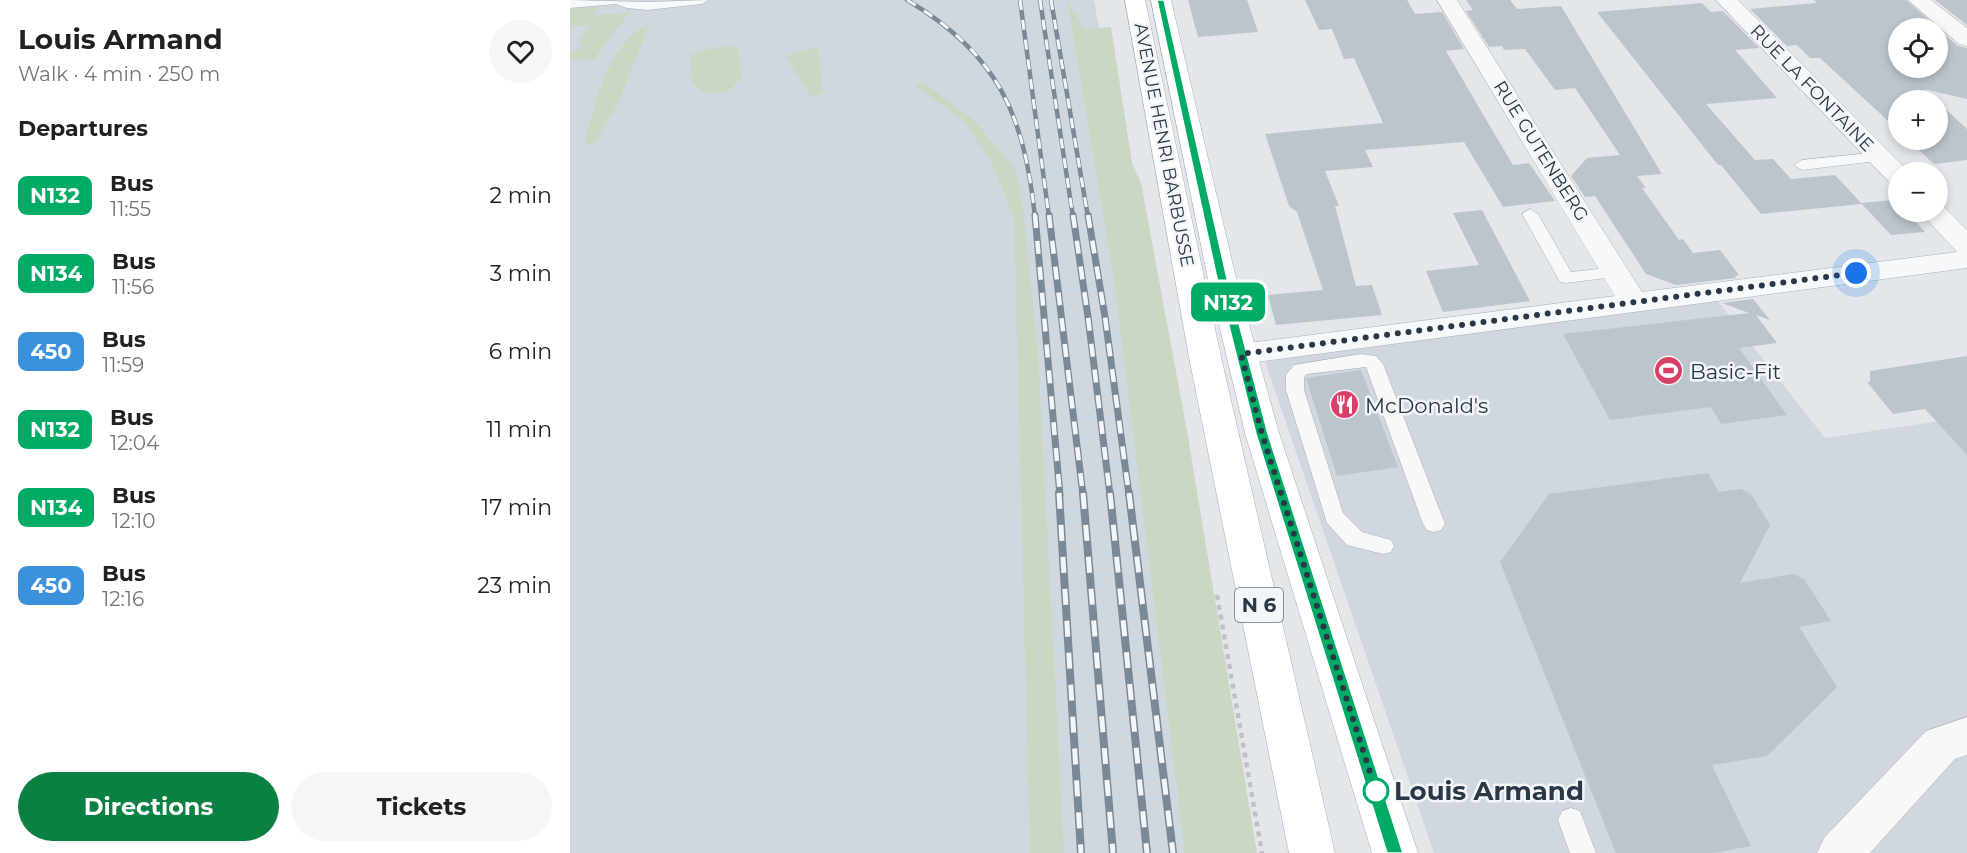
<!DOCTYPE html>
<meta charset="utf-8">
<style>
:root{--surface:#fff;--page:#f6f6f6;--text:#202124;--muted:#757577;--accent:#0b8043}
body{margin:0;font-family:Montserrat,sans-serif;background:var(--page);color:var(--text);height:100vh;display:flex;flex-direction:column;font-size:22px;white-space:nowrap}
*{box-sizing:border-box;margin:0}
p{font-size:20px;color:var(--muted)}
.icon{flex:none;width:33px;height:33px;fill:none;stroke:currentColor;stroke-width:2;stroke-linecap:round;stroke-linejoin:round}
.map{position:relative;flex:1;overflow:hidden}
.panel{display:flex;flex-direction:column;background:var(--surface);width:570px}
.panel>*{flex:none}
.badge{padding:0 12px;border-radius:9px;font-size:21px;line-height:39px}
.fabs{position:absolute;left:1318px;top:18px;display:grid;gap:12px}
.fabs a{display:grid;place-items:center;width:60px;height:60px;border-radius:50%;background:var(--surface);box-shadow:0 3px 9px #0003;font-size:30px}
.you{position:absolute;width:30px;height:30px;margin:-15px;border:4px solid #fff;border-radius:50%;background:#1a73e8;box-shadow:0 0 0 9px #1a73e833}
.map>.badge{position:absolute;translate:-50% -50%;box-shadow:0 0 0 3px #fff}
h2{padding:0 18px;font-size:22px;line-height:54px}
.round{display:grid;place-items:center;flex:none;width:63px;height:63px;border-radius:32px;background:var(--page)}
.overview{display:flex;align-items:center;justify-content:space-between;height:102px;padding:0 18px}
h1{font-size:28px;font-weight:700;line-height:45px}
.cta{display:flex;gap:12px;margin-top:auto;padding:12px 18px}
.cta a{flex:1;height:69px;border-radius:36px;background:var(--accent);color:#fff;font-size:24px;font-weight:700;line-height:69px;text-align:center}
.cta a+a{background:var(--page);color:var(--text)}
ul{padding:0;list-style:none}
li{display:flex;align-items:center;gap:18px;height:78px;padding:0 18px}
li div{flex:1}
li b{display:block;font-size:22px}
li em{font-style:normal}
li .badge{min-width:66px;font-weight:700;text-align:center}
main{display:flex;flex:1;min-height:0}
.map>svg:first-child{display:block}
</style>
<main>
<section class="panel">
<div class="overview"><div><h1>Louis Armand</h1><p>Walk · 4 min · 250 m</p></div><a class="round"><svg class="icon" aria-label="heart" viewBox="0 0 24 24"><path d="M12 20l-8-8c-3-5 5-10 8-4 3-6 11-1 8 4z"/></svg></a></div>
<h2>Departures</h2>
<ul>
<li><span class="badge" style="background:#00ab66;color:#fff">N132</span><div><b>Bus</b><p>11:55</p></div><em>2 min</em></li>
<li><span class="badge" style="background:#00ab66;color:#fff">N134</span><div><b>Bus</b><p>11:56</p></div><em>3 min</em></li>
<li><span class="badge" style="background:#3c91dc;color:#fff">450</span><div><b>Bus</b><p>11:59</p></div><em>6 min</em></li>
<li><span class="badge" style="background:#00ab66;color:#fff">N132</span><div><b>Bus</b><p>12:04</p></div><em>11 min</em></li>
<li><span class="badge" style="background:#00ab66;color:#fff">N134</span><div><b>Bus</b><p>12:10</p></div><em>17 min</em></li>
<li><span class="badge" style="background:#3c91dc;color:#fff">450</span><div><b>Bus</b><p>12:16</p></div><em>23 min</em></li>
</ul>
<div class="cta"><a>Directions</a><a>Tickets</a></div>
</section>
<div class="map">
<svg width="1397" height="853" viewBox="0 0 1397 853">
<rect width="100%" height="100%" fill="#e3e7ec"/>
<g fill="#d1d7de">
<path d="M0,0H524L593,391L662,853H0Z"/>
<path d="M1142,294L1255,438L1397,417V853H864L692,353Z"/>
</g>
<g fill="#cad7c3">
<path d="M497,0L514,29L541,27L562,163L571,183L617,431L687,853H615L544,279Z"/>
<path d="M27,7L23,15L59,13L24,59L0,60V52L7,51L14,44L8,43L18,26H0V9Z"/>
<path d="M80,23L50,99L26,143L14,145C24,105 39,41 80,23Z"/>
<path d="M248,46L253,93L240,96L216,56Z"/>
<path d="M145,47H168L172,77L158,92L134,93L122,83L120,55Z"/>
<path d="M353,82L403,120L446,169L454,215L468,355L494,853H460L444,217L422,163L393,120L345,86Z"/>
</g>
<g fill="#bcc4cc">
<path d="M618,0H677L688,32L628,37Z"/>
<path d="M735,0H837L845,14L872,12L894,49L876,51L921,128L943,165L959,163L985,201L933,207L894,142L795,150L803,167L755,171L769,206H765L786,286L802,285L812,315L706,325L698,295L753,290L727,212L719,206L695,134L813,123L784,58L774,59L762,29L749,30Z"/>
<path d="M896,0H940L947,9L991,6L1092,174L1067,176L1076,188H1072L1109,240L1113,239L1123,253L1150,250L1169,275L1165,276L1166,278L1106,285L1076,274L1025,196L1015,197L1001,176L1017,158L1050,155L1005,88L985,90L955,49L934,50L932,46L919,47L896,11L903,10Z"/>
<path d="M1244,0H1336L1368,28H1329V68H1368V29L1388,46L1397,48V99L1354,89L1366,100H1329V131L1250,58H1240L1227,45L1217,46L1180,9L1247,3Z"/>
<path d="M1365,0H1397V25Z"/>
<path d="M1132,3L1141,12L1153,11L1189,48L1165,50L1207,98L1136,104L1185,160L1203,159L1221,179L1265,175L1291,203L1324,200L1329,205V212H1336L1355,232L1321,235L1292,204L1191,214L1151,165H1148L1027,12Z"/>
<path d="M1368,102L1397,129V160L1364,164L1338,140H1368Z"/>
<path d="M912,210L960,301L873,312L856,271L909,265L883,213Z"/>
<path d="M1183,299L1200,320L1186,315L1207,343L1169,348L1217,415L1151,424L1141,407L1040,420L993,334L1179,313L1152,303Z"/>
<path d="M1397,356V455L1355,409L1323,414L1297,382H1300V371Z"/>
<path d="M791,370L828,467L767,476L736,378Z"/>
<path d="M1138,473L1149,492L1171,489L1181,494L1200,525L1170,583L1223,574L1234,579L1261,621L1229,627L1267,687L1197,756L1142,765L1181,846L1143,853H1046L930,562L979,494Z"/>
</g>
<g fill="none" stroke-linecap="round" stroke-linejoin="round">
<defs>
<g id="service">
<path d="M0,0L77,2L138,0L132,4L77,10L57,8L46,4L0,8Z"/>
<path d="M1310,152L1315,154L1318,157L1315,160L1232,170L1224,165L1232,160Z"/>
<path d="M960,209L968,214L1001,272L1046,267L1052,268L1054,272L1052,276L996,283L990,282L952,214Z"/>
<path d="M791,354L806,356L813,364L875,524L871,530L864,532L857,530L853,524L796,367L737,374L734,377V390L773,513L792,532L821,540L824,546L821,552L813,554L777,545L757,523L716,390V375L724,365Z"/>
<path d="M1001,808L1010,811L1026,853H1000L988,820L992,811Z"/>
</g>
<g id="minor">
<path d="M867,0H887L1072,292L1387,252L1350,212H1368V205L1373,206L1397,230V268L671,364L660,361L656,354L660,347L671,344L1045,296Z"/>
<path d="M1146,0H1168L1338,171L1329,172V185L1320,183Z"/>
<path d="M1338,0H1361L1397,28V46L1389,44Z"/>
</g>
<path id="tertiary" d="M1397,717V755L1385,759L1300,853H1247L1254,838L1356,731Z"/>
<g id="primary">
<path d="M555,0H575L651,357L765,853H719L619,357Z"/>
<path d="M581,0H601L665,274L709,433L848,853H802L675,433L637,274Z"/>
</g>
</defs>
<use href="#service" stroke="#a7afb7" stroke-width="1"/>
<use href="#minor" stroke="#a7afb7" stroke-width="1"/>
<use href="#tertiary" stroke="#a7afb7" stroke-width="1"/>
<use href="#primary" stroke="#a1adb9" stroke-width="1"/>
<path stroke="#bdc2c8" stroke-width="4.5" stroke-dasharray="5 5" stroke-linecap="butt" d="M647,595L692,853"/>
<use href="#service" fill="#f6f8fa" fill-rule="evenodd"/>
<use href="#minor" fill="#f6f8fa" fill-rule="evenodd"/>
<use href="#tertiary" fill="#f6f8fa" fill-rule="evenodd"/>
<use href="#primary" fill="#fff" fill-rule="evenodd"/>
<defs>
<g id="rail-far2">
<path d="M337,0C428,54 454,114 465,217"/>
<path d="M450,0L479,217"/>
<path d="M470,0L503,217"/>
<path d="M481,0L518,217"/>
</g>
<g id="rail-far1">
<path d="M465,215L490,495"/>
<path d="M479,215L513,495"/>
<path d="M503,215L518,317L540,495"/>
<path d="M518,215L535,317L559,495"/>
</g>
<g id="rail">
<path d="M489,493L511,853"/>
<path d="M513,493L543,853"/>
<path d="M540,493L577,853"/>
<path d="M559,493L603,853"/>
</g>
</defs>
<use href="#rail-far2" stroke="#7b8997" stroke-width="4.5"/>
<use href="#rail-far1" stroke="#7b8997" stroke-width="7"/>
<use href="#rail" stroke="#7b8997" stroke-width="8"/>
<use href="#rail-far2" stroke="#f3f6f9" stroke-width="3" stroke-dasharray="10" stroke-linecap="butt"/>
<use href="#rail-far1" stroke="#f3f6f9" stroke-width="4.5" stroke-dasharray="13" stroke-linecap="butt"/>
<use href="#rail" stroke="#f3f6f9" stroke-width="5" stroke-dasharray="16" stroke-linecap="butt"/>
</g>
<path fill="#00ab66" stroke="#fff" stroke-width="1.5" d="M587,0H594L656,274L698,434L833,853H817L686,434L646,274Z"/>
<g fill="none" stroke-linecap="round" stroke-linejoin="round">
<path stroke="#293746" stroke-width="6" stroke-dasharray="0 10.8" d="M806,791L692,434L671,354L1286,273"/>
</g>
<defs>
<symbol id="stadium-disc" viewBox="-11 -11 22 22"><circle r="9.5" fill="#d94068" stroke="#f3f6f9"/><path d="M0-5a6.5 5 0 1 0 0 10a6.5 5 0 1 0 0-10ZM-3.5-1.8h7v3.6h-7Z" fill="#fff"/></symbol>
<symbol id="restaurant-disc" viewBox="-11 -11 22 22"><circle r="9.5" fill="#d94068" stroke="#f3f6f9"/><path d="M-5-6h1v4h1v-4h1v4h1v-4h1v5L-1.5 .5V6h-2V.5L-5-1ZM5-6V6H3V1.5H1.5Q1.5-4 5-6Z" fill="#fff"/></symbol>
</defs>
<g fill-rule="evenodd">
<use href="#stadium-disc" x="1082" y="354" width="33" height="33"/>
<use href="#restaurant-disc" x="758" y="388" width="33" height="33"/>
</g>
<circle fill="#fff" stroke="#00ab66" stroke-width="3" cx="806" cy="791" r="12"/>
<g text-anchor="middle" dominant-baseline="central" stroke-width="5" stroke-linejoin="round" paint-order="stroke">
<g font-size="18" fill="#293746" stroke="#f3f6f9">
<text transform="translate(1242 88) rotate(46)">RUE LA FONTAINE</text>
<text transform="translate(594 145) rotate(79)">AVENUE HENRI BARBUSSE</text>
<text transform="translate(971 151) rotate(58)">RUE GUTENBERG</text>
</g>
<rect fill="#f3f6f9" stroke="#66707c" stroke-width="1.5" x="665" y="588" width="48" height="34" rx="4.5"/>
<g font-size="20" font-weight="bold" fill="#293746">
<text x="689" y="605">N 6</text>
</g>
<g font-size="21" fill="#293746" stroke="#f3f6f9" text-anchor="start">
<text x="1120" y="371">Basic-Fit</text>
<text x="795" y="405">McDonald's</text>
</g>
<g font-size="26" font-weight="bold" fill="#293746" stroke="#f3f6f9" text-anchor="start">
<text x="824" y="791">Louis Armand</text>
</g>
</g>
</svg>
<div class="fabs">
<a><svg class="icon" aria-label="locate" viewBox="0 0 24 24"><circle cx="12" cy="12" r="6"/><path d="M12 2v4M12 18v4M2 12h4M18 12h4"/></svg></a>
<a>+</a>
<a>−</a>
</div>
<div class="you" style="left:1286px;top:273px"></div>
<b class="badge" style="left:658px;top:302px;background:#00ab66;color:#fff">N132</b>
</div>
</main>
